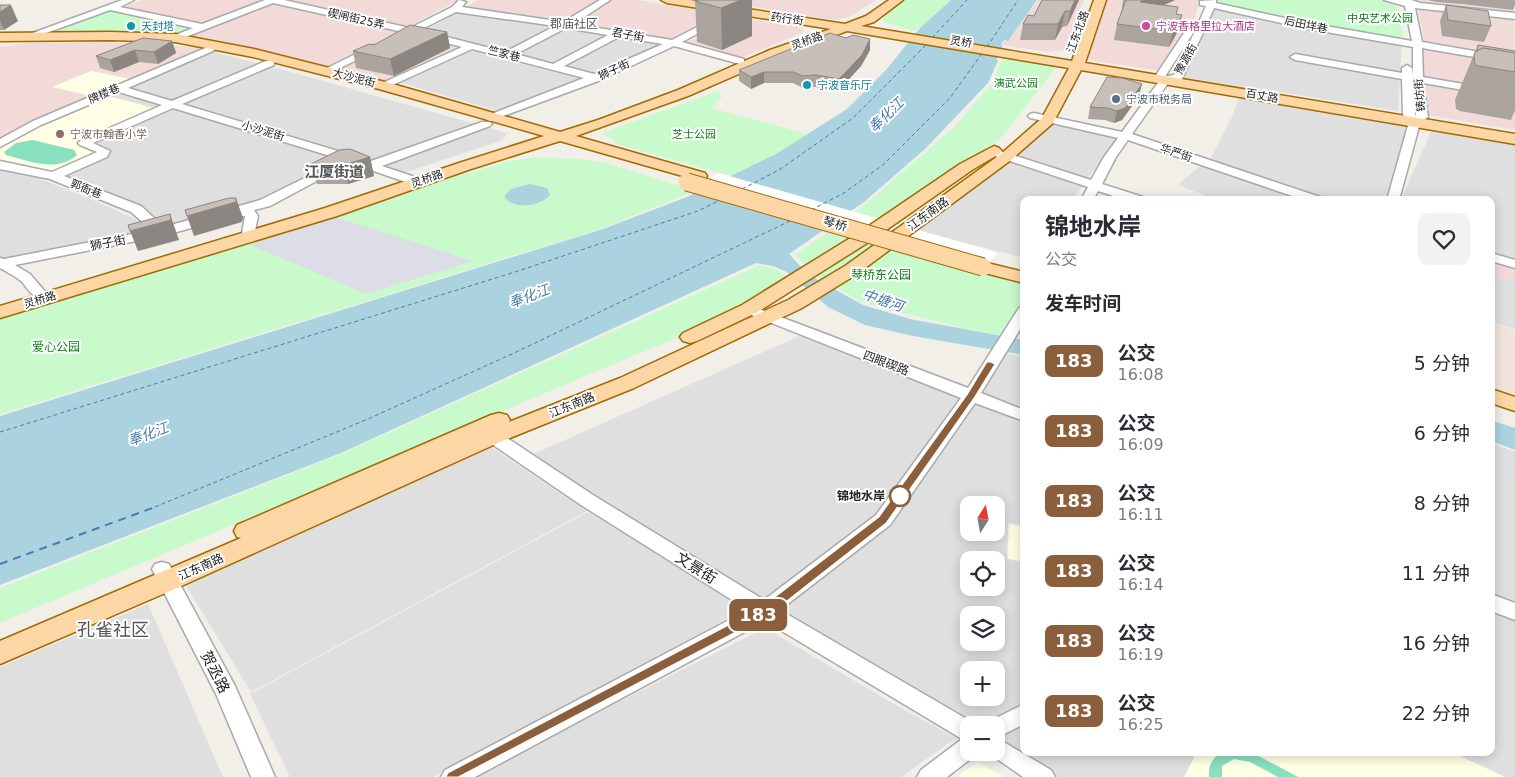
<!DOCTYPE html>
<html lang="zh">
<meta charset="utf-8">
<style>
:root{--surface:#fff;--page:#f2f2f3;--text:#2b2b33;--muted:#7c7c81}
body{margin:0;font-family:"DejaVu Sans","Noto Sans SC",sans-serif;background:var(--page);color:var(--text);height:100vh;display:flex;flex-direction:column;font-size:19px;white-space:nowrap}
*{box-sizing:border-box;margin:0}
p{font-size:16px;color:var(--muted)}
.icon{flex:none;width:28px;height:28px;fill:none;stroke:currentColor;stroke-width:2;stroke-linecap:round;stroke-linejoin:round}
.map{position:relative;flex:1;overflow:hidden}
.details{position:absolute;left:1020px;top:196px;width:475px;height:560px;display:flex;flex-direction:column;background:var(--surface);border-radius:10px;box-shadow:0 2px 12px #0003}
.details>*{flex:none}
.badge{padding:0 10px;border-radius:8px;font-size:18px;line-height:32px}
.needle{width:32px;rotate:11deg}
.tools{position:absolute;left:960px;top:496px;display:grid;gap:10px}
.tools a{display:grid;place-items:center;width:45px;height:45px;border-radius:10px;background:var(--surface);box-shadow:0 2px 12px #0003;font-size:25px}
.map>.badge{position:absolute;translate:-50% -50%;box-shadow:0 0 0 2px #fff}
h2{padding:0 25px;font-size:19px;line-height:45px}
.round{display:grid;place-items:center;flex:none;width:52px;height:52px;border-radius:10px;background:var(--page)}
.summary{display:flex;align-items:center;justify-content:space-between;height:85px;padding:0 25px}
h1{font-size:24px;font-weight:700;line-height:38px}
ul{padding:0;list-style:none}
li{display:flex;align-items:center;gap:15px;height:70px;padding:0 25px}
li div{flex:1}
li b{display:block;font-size:19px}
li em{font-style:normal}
li .badge{min-width:55px;font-weight:700;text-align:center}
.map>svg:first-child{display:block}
</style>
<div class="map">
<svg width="1515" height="777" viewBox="0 0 1515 777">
<rect width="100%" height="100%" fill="#f2efe9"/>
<g fill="#e0dfdf" fill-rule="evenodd">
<path d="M1216,7L1402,44L1398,111L1182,77Z"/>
<path d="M458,12L559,25L508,52L424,31Z"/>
<path d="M569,28L664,43L598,77L515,53Z"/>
<path d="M210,51L302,75L507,133L505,137L500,141L401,174L365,161L263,201L162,232L143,209L53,174L98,153L74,144L154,109L105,95Z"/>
<path d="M471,51L585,80L505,113L401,83Z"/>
<path d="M1240,94L1409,123L1387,200H1324L1210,160L1232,117Z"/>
<path d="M1050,122L1119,136L1072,200H1024V258L913,229Z"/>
<path d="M1433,127L1515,140V262L1491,255V200H1401Z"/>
<path d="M1202,164L1305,200H1218L1178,185Z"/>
<path d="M0,168L28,174L93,200L135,219L150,230L0,260Z"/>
<path d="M1491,277L1515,278V329L1491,322Z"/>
<path d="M802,335L959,397L877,516L763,603L529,456Z"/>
<path d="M1003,353L1024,357V415L974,396Z"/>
<path d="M972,402L1024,422V526L1008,523L1007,559L1024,562V701L985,725H973L775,609L889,526ZM969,505H996V532H969ZM969,560H996V588H969ZM969,615H996V642H969ZM969,670H996V698H969Z"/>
<path d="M1491,443L1515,452V607L1491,597Z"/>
<path d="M491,447L587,511L251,692L183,581Z"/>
<path d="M588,512L745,609L433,777H290L250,694Z"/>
<path d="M148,604L223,777H0V667Z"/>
<path d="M1491,611L1515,620V777H1505L1453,753L1491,752Z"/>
<path d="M765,628L899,707L956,738L901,777H470Z"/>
<path d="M1024,721V752L1197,753L1185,777H1057L996,739Z"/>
</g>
<g fill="#f2dad9">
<path d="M143,0H259V2L200,24L124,9L127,6Z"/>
<path d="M282,0H459L407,27Z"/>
<path d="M477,0H602L571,19L564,21L477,10L468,6Z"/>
<path d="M611,0H638L721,14L674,40L575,22Z"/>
<path d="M711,0H876L849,17L834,20Z"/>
<path d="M1038,0H1084L1064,50L1048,52L1002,45L1005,41H1008Z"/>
<path d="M1102,0H1200L1195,17L1158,70H1155L1094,61L1087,58L1085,55Z"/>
<path d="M1395,0H1513L1515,56L1424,41L1417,4Z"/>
<path d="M274,2L403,31L326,67L247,48L184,37Z"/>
<path d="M731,17L797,25L803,30L802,33L743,57L736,58L682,43L696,38Z"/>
<path d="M410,35L464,46L385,84L338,71L339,68Z"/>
<path d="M99,42L156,44L206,49L130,79L91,71L53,87L92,96L58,110L0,141V47L27,43Z"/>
<path d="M1422,48L1515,63V130L1427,115L1422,79Z"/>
<path d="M1491,259L1515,266V278L1491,277Z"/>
</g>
<g fill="#ffffe5">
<path d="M91,71L130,79L92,96L52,87Z"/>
<path d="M105,95L154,108L75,144L98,153L53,174L0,161V147L41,123Z"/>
<path d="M1009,524L1024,527V561L1008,559Z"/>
<path d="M1197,752L1453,753L1505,777H1184Z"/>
<path d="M978,762L1004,777H957Z"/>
</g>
<path fill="#f3e3dd" d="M1491,323L1515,330V398L1491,391Z"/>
<g fill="#c8facc">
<path d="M904,0H951L920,28L912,31L881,20Z"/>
<path d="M1215,0H1377L1391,2L1397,7L1398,23L1403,30V36L1395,38L1314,25L1220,3Z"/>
<path d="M110,11L194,27L170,35L58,33L59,30Z"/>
<path d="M1003,57L1058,65L1001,138L875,225L849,217L867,203L953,128L992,84Z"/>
<path d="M718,91L722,97L711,108L807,134L776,154L731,176L620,145L602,133Z"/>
<path d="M538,157L578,159L603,162L695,191L603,228L0,414V313L509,161Z"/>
<path d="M833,228L1024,283V338L979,332L864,303L803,269L808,267L795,255Z"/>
<path d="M760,265L778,270L789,279L743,306L683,335L0,623V588L341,454Z"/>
</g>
<g fill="#88e0be">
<path d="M33,140L74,150L77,155C57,173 29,161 6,155L4,152L16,143Z"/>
<path d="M1221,753H1253L1298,777H1278L1250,762L1234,759L1222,766V777H1209C1208,766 1212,758 1221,753Z"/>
</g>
<path fill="#dddde8" d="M335,217L451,254L473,261L366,294L250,245Z"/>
<g fill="#aad3df">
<path d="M951,0H1037L1008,41L1004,40L1001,45L1003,46L996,56L998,61L988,83L925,149L864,202L789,254L801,267L802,271L863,305L910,319L1024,340V355L913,336L865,325L828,307L787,272L773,266L756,263L341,453L0,585V416L603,229L687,197L776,154L847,109L886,70L920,28Z"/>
<path d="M530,184L547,188L550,195C540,206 516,210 505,198V195L511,189Z"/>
<path d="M1491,420L1515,428V450L1491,441Z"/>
</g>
<path fill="#fff" d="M719,173L998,253L981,272L698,188Z"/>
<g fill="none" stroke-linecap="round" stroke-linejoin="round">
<g stroke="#4a7aab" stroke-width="1" stroke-dasharray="4 3" stroke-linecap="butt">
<path d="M932,38L967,0"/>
<path d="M987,47L1018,0"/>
<path d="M742,189L779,170L853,118L926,45"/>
<path d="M811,210L844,193L884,164L950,98L983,52"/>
<path d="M0,432L515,272L698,211L720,200"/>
<path d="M155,507L368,419L512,354L792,220"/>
</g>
<path stroke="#4a7aab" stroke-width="2" stroke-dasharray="8 6" stroke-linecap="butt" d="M0,564L158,506"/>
<defs>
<g id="minor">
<path d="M122,0H134L120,7L202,24L265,0H284L410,28L452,7L459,0L466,2L462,7L563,22L600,0H610L574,24L672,40L703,24L741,0H751L723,20L682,42L744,59V63L740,64L674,46L601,80L490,121L484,118L486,116L584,78L472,49L384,89L380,88L379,86L380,84L462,47L412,34L404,35L403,32L273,3L178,40L157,43V39L173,36L193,28L110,10L38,36H32L30,34ZM456,12L555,26L505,52L420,30ZM566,28L608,35L553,64L516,54ZM619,37L663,44L594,74L564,66Z"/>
<path d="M1216,0V3L1303,22L1412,41L1405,6L1384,0H1411L1420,3L1515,13V19L1415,8L1422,42L1515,58V64L1422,48L1423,77L1515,93V99L1423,83L1428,117L1420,123L1399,200H1387L1409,122L1403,115L1402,79L1295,60L1290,57L1295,54L1402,73V68L1407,65L1412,68L1413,75V47L1303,28L1214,8L1183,77L1182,79L1169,82L1132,134L1320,197L1322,200H1304L1128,140L1116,157L1102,184L1143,197L1145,200H1126L1098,191L1093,200H1081L1088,187L989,154L987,152L989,150H997L1091,180L1104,157L1118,138L1030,118L1028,116L1030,114L1034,113L1122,132L1160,80L1156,75L1192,21L1199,22L1206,6L1200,5V1ZM1197,27L1174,75L1167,76L1166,75ZM1413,81L1416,112V116L1415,114Z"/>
<path d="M374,45L377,46V50L330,73L326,74L321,71Z"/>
<path d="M210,46L215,49L213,51L128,88L172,101L266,61H274V65L182,104L371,161L482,122H490L492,124L490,126L382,166L412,176L414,179L412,182L408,183L340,159L173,108L93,143L110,151L107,157L64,176L141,206L164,227L260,200L331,165L335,164L341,168L270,206L254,210L258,216L254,236H244L242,233L245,216H235L162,236L15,265L30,274L48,295L46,298C33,301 29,289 21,281C15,276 7,272 0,268V258L4,259L152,230L131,212L50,179L0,169V161L52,172L97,152L80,145L78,143L80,141L162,105L119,92L41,125L0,147V139L33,121Z"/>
<path d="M1491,253L1515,260V268L1491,261Z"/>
<path d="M749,305L968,388L1017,311L1019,308L1024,307V323L981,393L1024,410V421L975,403L890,525L780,610L977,725H969V752H978L977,754L947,777H917L921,770L962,739L765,621L475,777H441L445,770L748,610L581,505L477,434L474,430L477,426L483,425L489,426L593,495L764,600L876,515L961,398L744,312L742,309L744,306Z"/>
<path d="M162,562L169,564L235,686L275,777H251L216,694L152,569L155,564Z"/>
<path d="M1491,594L1515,603V620L1491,611Z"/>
<path d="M1024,704V724L997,738L1051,770L1055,777H1023L987,752H996V725H987L988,722Z"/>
</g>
<g id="major">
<path d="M661,0H690L845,24L866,16L889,0H903L874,22L861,26L1072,61L1094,0H1106L1085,63L1515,134V144L1081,70L1053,123L1011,160L857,274L802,308L634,388L500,442L177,588L0,664V641L241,538L237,537L234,531L237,525L491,415L499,413L507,415L510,420L509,422L620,378L788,300L845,266L1001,154L1042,118L1069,68L847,31L780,56L688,96L576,136L705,173L707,176L705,179H693L560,141L471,169L337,216L0,318V306L325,208L459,163L544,136L379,89L253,57L175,42L110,40L0,41V33L110,32L175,34L254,49L389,83L560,132L598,120L678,90L770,50L831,29L667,3Z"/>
<path d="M994,146L999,148L1002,151L999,154L972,170L872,240L756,313L697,341L690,343L683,341L680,337L683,333L742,305L860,232L960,164Z"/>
<path d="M983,262L1024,272V283L977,271L974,267L977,263Z"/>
<path d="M1491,389L1515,397V411L1491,403Z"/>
</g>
</defs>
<use href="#minor" stroke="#a9a9a9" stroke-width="3"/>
<use href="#major" stroke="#a06b00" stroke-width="3"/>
<use href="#minor" fill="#fff" fill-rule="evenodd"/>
<use href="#major" fill="#fcd6a4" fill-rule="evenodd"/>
<defs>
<path id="major-bridge" d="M687,182L983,267"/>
</defs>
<use href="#major-bridge" stroke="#a06b00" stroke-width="19" stroke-linecap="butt"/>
<use href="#major-bridge" stroke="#fcd6a4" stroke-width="17"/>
</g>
<g fill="#aba49e">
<path d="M752,0V36L722,50L697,42L695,1Z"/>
<path d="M1042,0H1079L1067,26L1062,27L1055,40H1020L1023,24L1034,16Z"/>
<path d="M1123,0H1175L1164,5L1176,14L1178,31L1169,47L1114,40L1117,24L1122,10V7Z"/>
<path d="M1428,0H1515V5L1513,10L1462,4L1436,2Z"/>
<path d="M0,5L18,21L4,30H0Z"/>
<path d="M1446,5L1491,26L1484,42L1442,36L1440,21Z"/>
<path d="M447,32L450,48L394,76L356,68L353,51L374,45Z"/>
<path d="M846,38L870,39V50L861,66L840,89L838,91L815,87L803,88L793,83H764L751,89L739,81V70Z"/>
<path d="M172,41L176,53L158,64L139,62L114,72L100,68L96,56Z"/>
<path d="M1478,45L1515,51V110L1511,120L1460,111L1456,109L1455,100Z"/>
<path d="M1139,96L1122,120L1114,123L1105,120L1088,119L1090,107Z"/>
<path d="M370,157L374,176L348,184H317L311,164Z"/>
</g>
<g fill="#8b8681">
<path d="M741,0H752V36L722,50L721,8Z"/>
<path d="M1075,0H1079L1067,26L1070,11Z"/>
<path d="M1144,0H1175L1136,17L1140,2Z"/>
<path d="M11,5L18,21L4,30L0,20V12Z"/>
<path d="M1065,11L1062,27L1055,40L1058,24Z"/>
<path d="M1182,15L1178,31L1169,47L1173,31Z"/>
<path d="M447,32L450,48L394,76L390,59Z"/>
<path d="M870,39V50L861,66L840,89L838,91L839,79Z"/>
<path d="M172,41L176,53L158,64L154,52Z"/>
<path d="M135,50L139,62L114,72L110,60Z"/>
<path d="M764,72V83L751,89V77Z"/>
<path d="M1142,84L1139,96L1122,120L1114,123L1117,111Z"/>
<path d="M370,157L374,176L348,184L344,165Z"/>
<path d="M236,198L243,218L242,222L194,236L187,216Z"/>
<path d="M170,214L179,240L138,251L130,231Z"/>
</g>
<g fill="#c7bfb8" stroke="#8b8681">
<path d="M698,0H741L721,8L695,1Z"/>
<path d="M1042,0H1075L1070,11H1065L1058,24H1023L1028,15L1034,16Z"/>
<path d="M1126,0H1144L1140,2L1178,7L1176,14L1182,15L1173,31L1117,24Z"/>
<path d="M0,5H11L0,12Z"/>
<path d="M1446,5L1488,11L1491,26L1448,20Z"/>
<path d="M410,25L447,32L390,59L353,51L369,44L374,45Z"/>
<path d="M830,33L846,38L853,35L870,39L862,55L841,77L839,79L816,75L803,76L793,72H764L751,77L739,70Z"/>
<path d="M143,38L172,41L154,52L135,50L110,60L96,56Z"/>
<path d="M1478,45L1515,51V53L1483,48L1477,51Z"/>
<path d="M1483,48L1515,53V72L1479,66L1475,65L1474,56L1475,52Z"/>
<path d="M1107,77L1122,78L1142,84L1125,108L1117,111L1108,108L1090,107Z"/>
<path d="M350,149L370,157L344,165L311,164L339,150Z"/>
<path d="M229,198H236V202L187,216L185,210Z"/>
<path d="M170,214L171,220L130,231L128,225Z"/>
</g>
<path fill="#8b5e3c" stroke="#fff" d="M987,362H990L995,364L974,398L886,523L770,614L458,777H446L448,773L761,608L879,517L967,395Z"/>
<g fill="#0f9aa8" stroke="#fff" stroke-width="2">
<circle cx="131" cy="26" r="5"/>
<circle cx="807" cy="85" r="5"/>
</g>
<circle fill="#d1479c" stroke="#fff" stroke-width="2" cx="1146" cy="26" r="5"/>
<circle fill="#5c6f8a" stroke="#fff" stroke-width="2" cx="1116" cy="99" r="5"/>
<circle fill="#8d6e63" stroke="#fff" stroke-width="2" cx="60" cy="134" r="5"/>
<circle fill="#fff" stroke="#8b5e3c" stroke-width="2.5" cx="900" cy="496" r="10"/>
<g text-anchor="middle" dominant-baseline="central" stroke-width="4" stroke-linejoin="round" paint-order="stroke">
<g font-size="11" fill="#0c8416" stroke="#fff">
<text x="1380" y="18">中央艺术公园</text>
<text x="1016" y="83">演武公园</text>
<text x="694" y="134">芝士公园</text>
</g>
<g font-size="11" fill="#222" stroke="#fff">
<text transform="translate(356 19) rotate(13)">碶闸街25弄</text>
<text transform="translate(787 19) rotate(8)">药行街</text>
<text transform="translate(1306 25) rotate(12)">后田垟巷</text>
<text transform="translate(1078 32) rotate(-70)">江东北路</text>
<text transform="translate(628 35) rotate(10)">君子街</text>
<text transform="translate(807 41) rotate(-20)">灵桥路</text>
<text transform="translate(961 42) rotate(9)">灵桥</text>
<text transform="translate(504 54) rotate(14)">竺家巷</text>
<text transform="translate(1186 59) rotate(-61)">豫源街</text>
<text transform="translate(614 70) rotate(-25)">狮子街</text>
<text transform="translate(354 78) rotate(15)">大沙泥街</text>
<text transform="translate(104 94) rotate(-23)">牌楼巷</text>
<text transform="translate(1420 95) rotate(-95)">铸坊街</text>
<text transform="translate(1262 96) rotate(10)">百丈路</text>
<text transform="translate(263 131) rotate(17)">小沙泥街</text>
<text transform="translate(1176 153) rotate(19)">华严街</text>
<text transform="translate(427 179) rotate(-19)">灵桥路</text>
<text transform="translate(86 189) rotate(22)">郭衙巷</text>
<text transform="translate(40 300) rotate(-17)">灵桥路</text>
</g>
<g font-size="11" fill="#0d838f" stroke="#fff" text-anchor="start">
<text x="141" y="26">天封塔</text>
<text x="817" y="85">宁波音乐厅</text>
</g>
<g font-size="11" fill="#b23c85" stroke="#fff" text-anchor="start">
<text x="1156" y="26">宁波香格里拉大酒店</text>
</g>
<g font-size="11" fill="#4e5e75" stroke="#fff" text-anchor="start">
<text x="1126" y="99">宁波市税务局</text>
</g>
<g font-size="11" fill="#785e54" stroke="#fff" text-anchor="start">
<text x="70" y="134">宁波市翰香小学</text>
</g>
<g font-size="12" fill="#555" stroke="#fff">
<text x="574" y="24">郡庙社区</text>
</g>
<g font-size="12" fill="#222" stroke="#fff">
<text transform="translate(928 214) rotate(-36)">江东南路</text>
<text transform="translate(835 224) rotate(16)">琴桥</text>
<text transform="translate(108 243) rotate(-11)">狮子街</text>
<text transform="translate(886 363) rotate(21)">四眼碶路</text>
<text transform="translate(572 405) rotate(-22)">江东南路</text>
<text transform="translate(201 567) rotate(-24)">江东南路</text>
</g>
<g font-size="12" fill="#0c8416" stroke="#fff">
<text x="881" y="275">琴桥东公园</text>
<text x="56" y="347">爱心公园</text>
</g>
<g font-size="12" font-weight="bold" fill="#222" stroke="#fff" text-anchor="end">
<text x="885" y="496">锦地水岸</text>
</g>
<g font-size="14" font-style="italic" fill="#4a7aab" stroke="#fff">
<text transform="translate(886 115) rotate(-44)">奉化江</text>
<text transform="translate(529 296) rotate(-20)">奉化江</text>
<text transform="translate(883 300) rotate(19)">中塘河</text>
<text transform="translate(148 434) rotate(-20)">奉化江</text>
</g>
<g font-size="15" font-weight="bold" fill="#555" stroke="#fff">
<text x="334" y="172">江厦街道</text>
</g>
<g font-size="15" fill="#222" stroke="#fff">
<text transform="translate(696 568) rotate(32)">文景街</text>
<text transform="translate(215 672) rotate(63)">贺丞路</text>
</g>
<g font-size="18" fill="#555" stroke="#fff">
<text x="113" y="629">孔雀社区</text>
</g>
</g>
</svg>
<div class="tools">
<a><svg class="needle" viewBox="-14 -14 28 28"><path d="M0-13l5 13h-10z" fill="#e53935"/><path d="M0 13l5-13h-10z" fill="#7c7c81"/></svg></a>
<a><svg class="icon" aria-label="locate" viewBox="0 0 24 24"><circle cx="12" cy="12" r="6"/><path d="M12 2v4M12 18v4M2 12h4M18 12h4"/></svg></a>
<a><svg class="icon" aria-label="layers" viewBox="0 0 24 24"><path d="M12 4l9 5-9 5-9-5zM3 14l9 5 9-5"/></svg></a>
<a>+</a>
<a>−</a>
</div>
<b class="badge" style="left:758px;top:615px;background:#8b5e3c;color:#fff">183</b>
<section class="details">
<div class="summary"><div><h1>锦地水岸</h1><p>公交</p></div><a class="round"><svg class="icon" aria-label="heart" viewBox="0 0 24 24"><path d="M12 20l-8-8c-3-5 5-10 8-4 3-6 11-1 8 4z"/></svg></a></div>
<h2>发车时间</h2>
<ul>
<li><span class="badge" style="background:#8b5e3c;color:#fff">183</span><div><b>公交</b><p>16:08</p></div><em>5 分钟</em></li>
<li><span class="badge" style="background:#8b5e3c;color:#fff">183</span><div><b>公交</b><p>16:09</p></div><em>6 分钟</em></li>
<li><span class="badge" style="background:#8b5e3c;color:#fff">183</span><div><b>公交</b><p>16:11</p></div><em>8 分钟</em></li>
<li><span class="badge" style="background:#8b5e3c;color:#fff">183</span><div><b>公交</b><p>16:14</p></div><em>11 分钟</em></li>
<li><span class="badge" style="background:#8b5e3c;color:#fff">183</span><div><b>公交</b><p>16:19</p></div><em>16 分钟</em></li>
<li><span class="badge" style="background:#8b5e3c;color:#fff">183</span><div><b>公交</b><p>16:25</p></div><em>22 分钟</em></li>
</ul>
</section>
</div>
